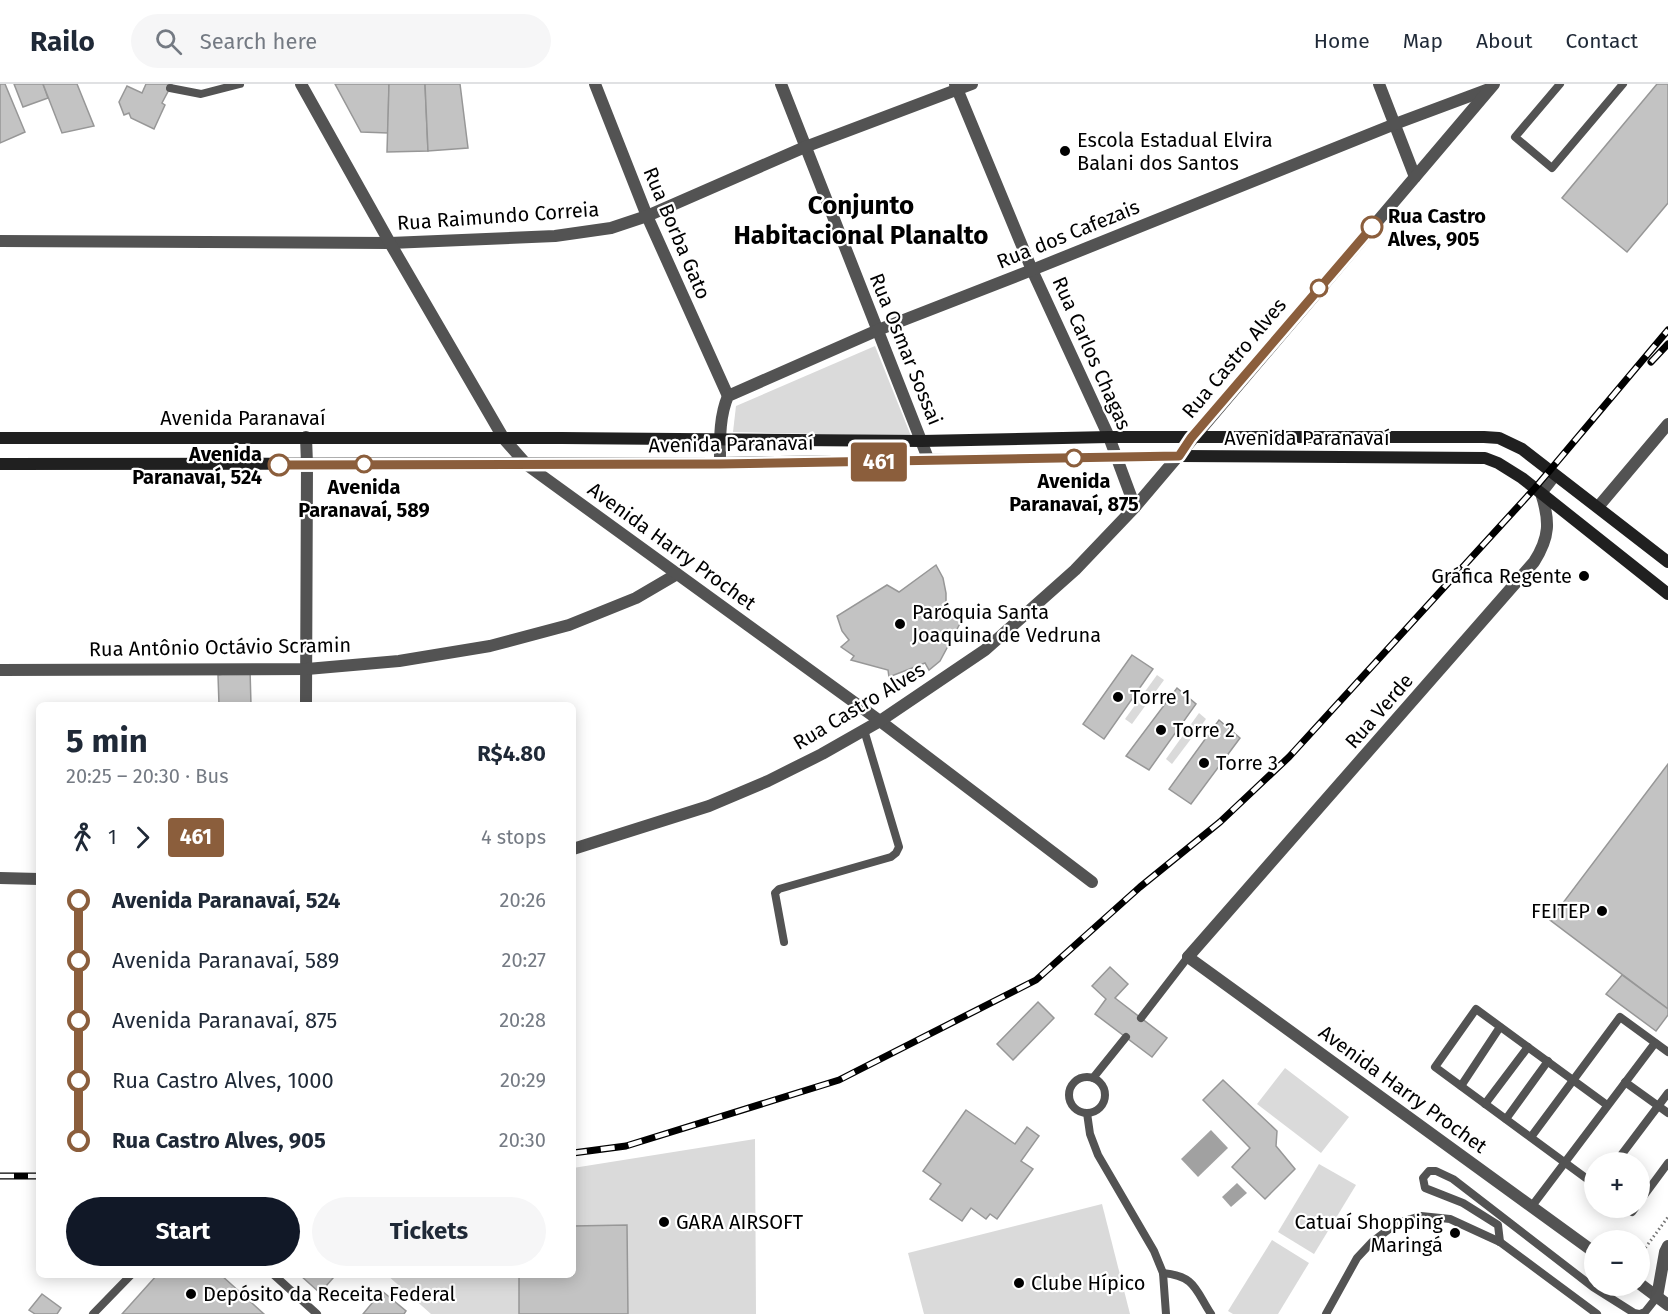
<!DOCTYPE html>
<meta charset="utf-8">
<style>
:root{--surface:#fff;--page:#f6f6f7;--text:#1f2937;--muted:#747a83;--line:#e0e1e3;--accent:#111827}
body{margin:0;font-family:"Fira Sans",sans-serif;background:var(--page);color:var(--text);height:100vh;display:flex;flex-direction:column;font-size:22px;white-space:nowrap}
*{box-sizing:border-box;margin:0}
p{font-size:20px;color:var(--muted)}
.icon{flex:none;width:33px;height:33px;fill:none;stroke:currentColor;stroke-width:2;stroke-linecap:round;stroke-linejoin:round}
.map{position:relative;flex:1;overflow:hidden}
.drawer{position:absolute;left:36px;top:618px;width:540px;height:576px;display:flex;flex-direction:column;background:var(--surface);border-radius:9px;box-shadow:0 3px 15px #0003}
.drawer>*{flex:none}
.badge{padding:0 12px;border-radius:4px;font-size:21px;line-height:39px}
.fabs{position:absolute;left:1584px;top:1068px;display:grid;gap:12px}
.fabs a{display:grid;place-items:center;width:66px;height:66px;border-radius:50%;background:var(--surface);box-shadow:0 3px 15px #0003;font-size:30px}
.map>.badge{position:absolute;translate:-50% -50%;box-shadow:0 0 0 3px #fff}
.legs{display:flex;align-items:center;gap:9px;height:66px;padding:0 30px;font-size:20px}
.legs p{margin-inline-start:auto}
.overview{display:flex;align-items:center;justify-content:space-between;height:102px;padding:0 30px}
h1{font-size:33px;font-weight:700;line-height:45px}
.primary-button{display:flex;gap:12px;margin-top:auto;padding:12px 30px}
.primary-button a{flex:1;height:69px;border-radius:36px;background:var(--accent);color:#fff;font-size:24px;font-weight:700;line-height:69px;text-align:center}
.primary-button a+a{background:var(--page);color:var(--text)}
ul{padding:0 30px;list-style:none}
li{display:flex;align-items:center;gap:21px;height:60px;font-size:22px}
li i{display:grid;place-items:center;width:9px;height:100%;margin:0 8px;background:currentColor}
li i::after{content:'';width:15px;height:15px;margin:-8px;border:4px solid;border-radius:50%;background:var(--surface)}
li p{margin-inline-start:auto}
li:first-child i{background:linear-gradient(#0000 50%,currentColor 0)}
li:last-child i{background:linear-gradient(currentColor 50%,#0000 0)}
header{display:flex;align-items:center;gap:36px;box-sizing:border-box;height:84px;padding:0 30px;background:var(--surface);border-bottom:2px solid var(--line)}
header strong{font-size:28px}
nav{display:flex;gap:33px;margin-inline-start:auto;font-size:21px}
.search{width:420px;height:54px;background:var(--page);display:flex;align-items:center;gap:15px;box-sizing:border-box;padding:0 21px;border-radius:33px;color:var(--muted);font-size:22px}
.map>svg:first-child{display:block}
</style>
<header>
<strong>Railo</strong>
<div class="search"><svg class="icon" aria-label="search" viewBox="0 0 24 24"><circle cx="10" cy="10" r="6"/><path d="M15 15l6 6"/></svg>Search here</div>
<nav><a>Home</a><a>Map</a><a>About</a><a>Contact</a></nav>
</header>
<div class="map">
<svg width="1668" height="1230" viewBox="0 0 1668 1230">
<rect width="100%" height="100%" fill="#fff"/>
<g fill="#dadada">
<path d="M875,262L911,352L733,348L736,322Z"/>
<path d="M1157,591L1164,596L1132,640L1125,635Z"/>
<path d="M1199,629L1206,635L1172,680L1166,675Z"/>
<path d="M1285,984L1349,1033L1321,1069L1257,1020Z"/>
<path d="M755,1055L756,1230H431L387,1191H573V1084Z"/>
<path d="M1319,1080L1356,1101L1314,1170L1278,1148Z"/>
<path d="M1102,1120L1130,1230H924L908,1169Z"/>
<path d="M1272,1156L1309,1179L1278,1230H1233L1228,1227Z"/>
</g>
<g fill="#a1a1a1">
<path d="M1211,1046L1228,1064L1198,1093L1181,1075Z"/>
<path d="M1237,1099L1247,1109L1231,1123L1222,1113Z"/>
</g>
<g fill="#c3c3c3" stroke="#979797" stroke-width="1.5">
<path d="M0,0H5L25,48L0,59Z"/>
<path d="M14,0H43L48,14L23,23Z"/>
<path d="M43,0H77L94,42L62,49Z"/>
<path d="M146,0H172L162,19L165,21L154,45L131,34L129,29L124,31L119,18L127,2L142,9Z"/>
<path d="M335,0H389L388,49L361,48Z"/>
<path d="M389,0H425L428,67L387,68Z"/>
<path d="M425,0H460L468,64L428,67Z"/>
<path d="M1657,0H1668V119L1627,168L1562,114Z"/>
<path d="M936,481L943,494L946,509V526L964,532L940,577L929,586L925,579L889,593L888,586L851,576L854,572L841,563L849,556L842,547L837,532L887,501L899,508Z"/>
<path d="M1132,571L1153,585L1104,655L1083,640Z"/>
<path d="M250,585L251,621H219L218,591Z"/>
<path d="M1177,604L1196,620L1149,686L1126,672Z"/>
<path d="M1219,636L1240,654L1191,720L1169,705Z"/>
<path d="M1668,680V925L1550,836Z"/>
<path d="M1110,883L1128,900L1115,914L1167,954L1152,973L1095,930L1106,915L1092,902Z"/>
<path d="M1622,891L1668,925V931L1656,947L1606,910Z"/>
<path d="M1038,918L1054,934L1013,976L997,960Z"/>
<path d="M1223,996L1277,1047L1276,1062L1295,1085L1265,1115L1232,1083L1250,1064L1203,1016Z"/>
<path d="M966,1026L1015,1060L1027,1043L1039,1052L1021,1077L1033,1085L997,1135L990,1130L986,1135L971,1124L962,1137L930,1115L941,1100L923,1087Z"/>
<path d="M627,1141L628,1230H519V1191H573V1142Z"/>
<path d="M157,1191H221L264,1230H122Z"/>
<path d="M300,1191H330L333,1194L320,1209Z"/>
<path d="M382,1207L406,1227L404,1230H363Z"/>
<path d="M42,1210L61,1224L57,1230H35L29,1226Z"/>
</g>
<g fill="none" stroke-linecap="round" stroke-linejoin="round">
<path stroke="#757575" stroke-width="3" stroke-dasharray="1.5 3" stroke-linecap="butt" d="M1640,1171L1668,1133"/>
<g stroke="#535353" stroke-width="8">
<path d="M1560,0L1515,53L1552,84L1623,0"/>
<path d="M170,4L201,10L240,0"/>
<path d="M784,858L775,809L779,805L891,773L896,769L899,763L864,646"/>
<path d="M1141,934L1188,873"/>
<circle cx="1087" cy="1011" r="18"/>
<path d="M1093,994L1126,953"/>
<path d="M1625,998L1668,1029"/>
<path d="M1461,1002L1500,943"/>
<path d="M1485,1020L1528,963"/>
<path d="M1087,1029L1090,1050L1098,1071L1154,1167L1163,1189L1166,1230"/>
<path d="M1506,1035L1548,977"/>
<path d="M1531,1053L1620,933L1668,968"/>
<path d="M1616,1078L1668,1009"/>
<path d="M1594,1100L1435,983L1476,925L1607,1021"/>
<path d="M1640,1117L1668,1079"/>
<path d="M1532,1122L1655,959"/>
<path d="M1626,1124L1632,1128L1635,1124"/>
<path d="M1500,1158L1498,1141L1463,1119L1425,1104L1423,1094L1429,1087H1436L1453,1095L1593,1203L1634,1229L1639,1230"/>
<path d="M1163,1189C1195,1192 1195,1205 1211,1230"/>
<path d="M274,1191L317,1230"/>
<path d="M93,1230L131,1191"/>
<path d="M1326,1230L1357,1174L1372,1158L1397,1139L1421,1132L1450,1135L1500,1158L1597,1230"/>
<path d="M1640,1230L1645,1228L1657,1213"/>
</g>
<g stroke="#535353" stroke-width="12">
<path d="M595,0L647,132L728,312"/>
<path d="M781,0L929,377"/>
<path d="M955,0L1032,186L1109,353L1135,423"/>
<path d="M1379,0L1415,93"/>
<path d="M0,157L390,159L555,152L611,144L647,132L805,63L972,0"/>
<path d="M306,353L307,380L306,621"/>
<path d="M720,379C720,357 719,333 728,312L878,246L1032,186L1395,40L1489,5"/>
<path d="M1598,423L1668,340"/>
<path d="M0,586L307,585L399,577L490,562L569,541L636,514L677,490"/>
<path d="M880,637L1092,798"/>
<path d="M1188,873L1534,478C1550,453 1550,437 1541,409L1555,391"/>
</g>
<g stroke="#535353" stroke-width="12">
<path d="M301,0L390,159L504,355L527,381L880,637"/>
<path d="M573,765L709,722L768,697L822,670L880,637L985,566L1075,486L1135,423L1494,0"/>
<path d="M0,794L39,795"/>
<path d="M1188,873L1594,1168"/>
<path d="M1640,1200L1668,1221"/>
<path d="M1657,1213L1665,1168L1668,1162"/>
</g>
<g stroke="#202020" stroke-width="12">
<path d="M0,354H562L922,357L1109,353H1484L1499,354L1522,365L1668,478"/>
<path d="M0,380L720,379L1179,372L1485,374L1498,379L1522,394L1668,510"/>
</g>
<defs>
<g id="rail">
<path d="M1651,278L1668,260"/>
<path d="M573,1069L626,1062L839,996L1036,896L1140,803L1220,738L1289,673L1535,404L1668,246"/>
<path d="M0,1092H39"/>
</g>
</defs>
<use href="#rail" stroke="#000" stroke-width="7"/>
<use href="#rail" stroke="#fff" stroke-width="4.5" stroke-dasharray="14" stroke-linecap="butt"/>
</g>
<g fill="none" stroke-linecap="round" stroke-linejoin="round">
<defs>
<path id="line-1" d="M279,381L720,380L1179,372L1191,354L1372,143"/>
</defs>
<use href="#line-1" stroke="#fff" stroke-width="14"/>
<use href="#line-1" stroke="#8b5e3c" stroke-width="9"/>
</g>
<g fill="#000" stroke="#fff" stroke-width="2">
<circle cx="1065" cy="67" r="6"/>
<circle cx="1584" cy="492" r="6"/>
<circle cx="900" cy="540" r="6"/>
<circle cx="1118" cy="613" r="6"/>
<circle cx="1161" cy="646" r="6"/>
<circle cx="1204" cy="679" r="6"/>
<circle cx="1602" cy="827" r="6"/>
<circle cx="664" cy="1138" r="6"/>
<circle cx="1455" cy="1149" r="6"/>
<circle cx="1019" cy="1199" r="6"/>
<circle cx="191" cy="1210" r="6"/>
</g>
<g fill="#fff" stroke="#8b5e3c" stroke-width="3">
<circle cx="1372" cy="143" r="10"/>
<circle cx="1319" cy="204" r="8"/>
<circle cx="1074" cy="374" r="8"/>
<circle cx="364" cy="380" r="8"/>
<circle cx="279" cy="381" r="10"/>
</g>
<g text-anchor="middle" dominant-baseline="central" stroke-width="4.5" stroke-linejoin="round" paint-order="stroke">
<g font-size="20" fill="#000" stroke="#fff" text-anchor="start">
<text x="1077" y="56">Escola Estadual Elvira<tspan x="1077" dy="23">Balani dos Santos</tspan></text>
<text x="1572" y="492" text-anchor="end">Gráfica Regente</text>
<text x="912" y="528">Paróquia Santa<tspan x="912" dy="23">Joaquina de Vedruna</tspan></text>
<text x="1130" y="613">Torre 1</text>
<text x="1173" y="646">Torre 2</text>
<text x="1216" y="679">Torre 3</text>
<text x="1590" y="827" text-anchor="end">FEITEP</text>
<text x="676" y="1138">GARA AIRSOFT</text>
<text x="1443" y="1138" text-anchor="end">Catuaí Shopping<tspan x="1443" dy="23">Maringá</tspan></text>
<text x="1031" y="1199">Clube Hípico</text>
<text x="203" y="1210">Depósito da Receita Federal</text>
</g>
<g font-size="20" fill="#000" stroke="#fff">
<text transform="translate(498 132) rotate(-4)">Rua Raimundo Correia</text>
<text transform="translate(677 149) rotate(67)">Rua Borba Gato</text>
<text transform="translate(1068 150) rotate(-22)">Rua dos Cafezais</text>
<text transform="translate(906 265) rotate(68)">Rua Osmar Sossai</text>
<text transform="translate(1092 269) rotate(66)">Rua Carlos Chagas</text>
<text transform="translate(1234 274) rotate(-50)">Rua Castro Alves</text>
<text x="243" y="334">Avenida Paranavaí</text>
<text x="1307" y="354">Avenida Paranavaí</text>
<text transform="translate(731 360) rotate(-1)">Avenida Paranavaí</text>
<text transform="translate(672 462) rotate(36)">Avenida Harry Prochet</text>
<text transform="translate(220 563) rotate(-1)">Rua Antônio Octávio Scramin</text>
<text transform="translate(859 622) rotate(-31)">Rua Castro Alves</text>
<text transform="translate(1379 627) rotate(-49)">Rua Verde</text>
<text transform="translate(1403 1005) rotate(36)">Avenida Harry Prochet</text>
</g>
<g font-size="20" font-weight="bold" fill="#000" stroke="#fff">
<text x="1388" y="132" text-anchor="start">Rua Castro<tspan x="1388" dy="23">Alves, 905</tspan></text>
<text x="262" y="370" text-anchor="end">Avenida<tspan x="262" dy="23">Paranavaí, 524</tspan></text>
<text x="1074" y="397">Avenida<tspan x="1074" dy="23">Paranavaí, 875</tspan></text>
<text x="364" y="403">Avenida<tspan x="364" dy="23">Paranavaí, 589</tspan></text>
</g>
<g font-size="26" font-weight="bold" fill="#000" stroke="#fff">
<text x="861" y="121">Conjunto<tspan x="861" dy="30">Habitacional Planalto</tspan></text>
</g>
</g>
</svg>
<div class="fabs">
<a>+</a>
<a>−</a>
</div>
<b class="badge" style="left:879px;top:378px;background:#8b5e3c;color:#fff">461</b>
<section class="drawer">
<div class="overview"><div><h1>5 min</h1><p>20:25 – 20:30 · Bus</p></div><b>R$4.80</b></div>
<div class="legs"><svg class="icon" aria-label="walk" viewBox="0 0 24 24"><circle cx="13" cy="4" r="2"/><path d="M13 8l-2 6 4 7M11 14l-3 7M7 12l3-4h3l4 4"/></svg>1<svg class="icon" aria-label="forward" viewBox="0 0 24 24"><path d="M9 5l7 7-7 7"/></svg><b class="badge" style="background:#8b5e3c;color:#fff">461</b><p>4 stops</p></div>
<ul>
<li><i style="color:#8b5e3c"></i><b>Avenida Paranavaí, 524</b><p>20:26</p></li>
<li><i style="color:#8b5e3c"></i><span>Avenida Paranavaí, 589</span><p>20:27</p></li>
<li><i style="color:#8b5e3c"></i><span>Avenida Paranavaí, 875</span><p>20:28</p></li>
<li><i style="color:#8b5e3c"></i><span>Rua Castro Alves, 1000</span><p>20:29</p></li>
<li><i style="color:#8b5e3c"></i><b>Rua Castro Alves, 905</b><p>20:30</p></li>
</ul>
<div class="primary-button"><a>Start</a><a>Tickets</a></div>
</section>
</div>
